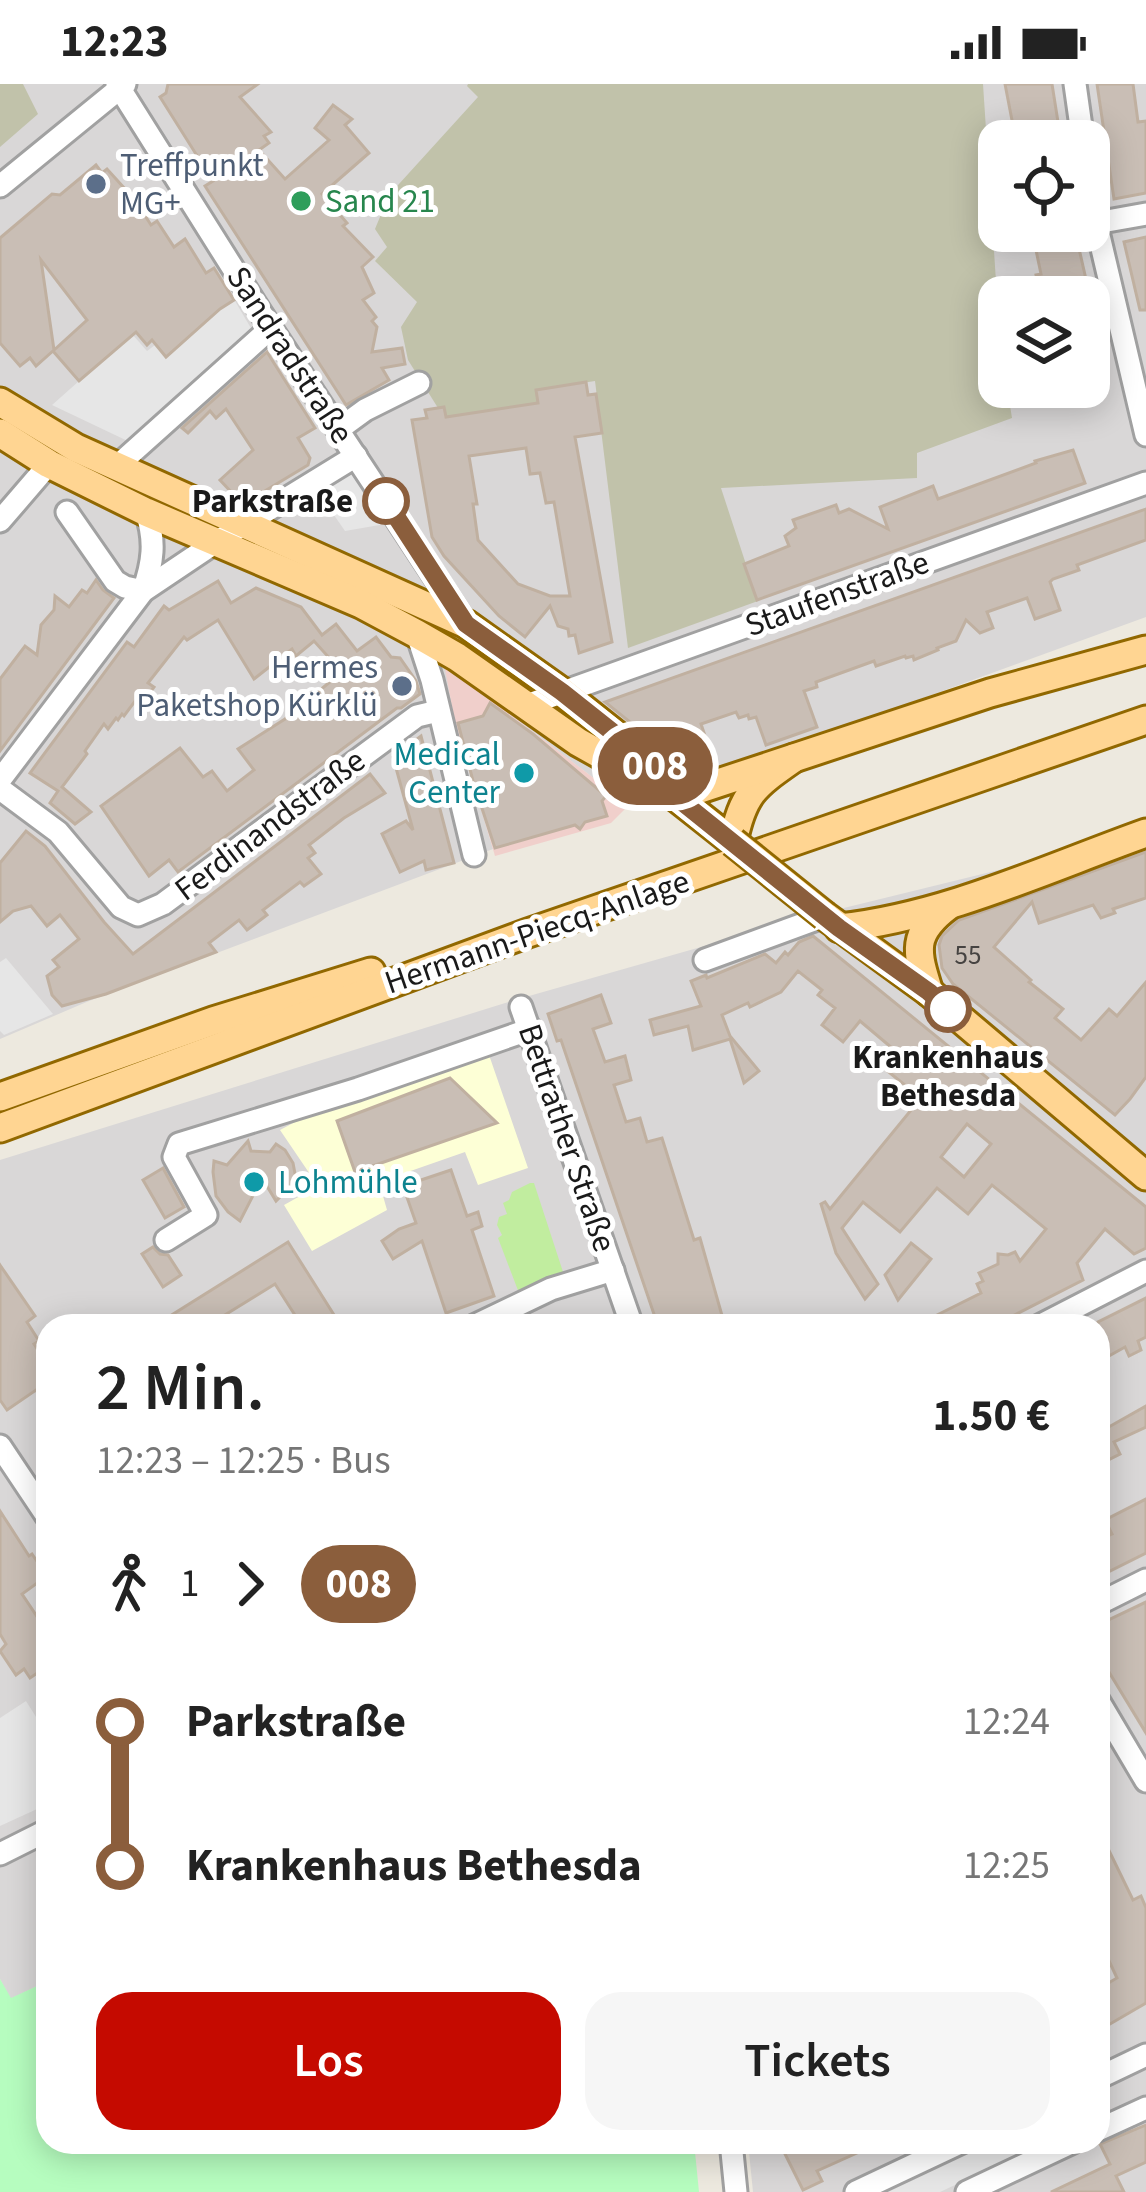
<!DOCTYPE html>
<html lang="de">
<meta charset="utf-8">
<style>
:root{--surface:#fff;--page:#f6f6f6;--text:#222;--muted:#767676;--accent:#c50a00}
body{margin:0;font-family:"Source Sans 3",sans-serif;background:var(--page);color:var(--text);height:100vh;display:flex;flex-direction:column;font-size:45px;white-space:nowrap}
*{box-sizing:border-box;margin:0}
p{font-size:39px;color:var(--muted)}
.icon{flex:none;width:66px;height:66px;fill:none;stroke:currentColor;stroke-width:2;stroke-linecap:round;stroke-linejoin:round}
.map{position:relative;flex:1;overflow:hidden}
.details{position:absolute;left:36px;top:1230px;width:1074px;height:840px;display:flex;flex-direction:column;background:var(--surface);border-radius:36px;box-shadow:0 6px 30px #0003}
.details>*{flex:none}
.badge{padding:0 24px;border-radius:39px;font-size:42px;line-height:78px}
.controls{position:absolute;left:978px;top:36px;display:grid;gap:24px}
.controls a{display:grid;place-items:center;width:132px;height:132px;border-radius:24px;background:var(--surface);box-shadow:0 6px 30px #0003;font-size:60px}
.map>.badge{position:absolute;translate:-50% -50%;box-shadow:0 0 0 6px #fff}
.legs{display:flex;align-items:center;gap:18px;height:132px;padding:0 60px;font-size:39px}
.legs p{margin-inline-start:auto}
.headline{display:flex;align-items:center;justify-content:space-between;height:204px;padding:0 60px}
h1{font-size:66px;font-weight:600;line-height:90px}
.button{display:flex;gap:24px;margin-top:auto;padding:24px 60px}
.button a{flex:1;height:138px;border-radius:36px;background:var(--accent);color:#fff;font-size:48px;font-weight:600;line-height:138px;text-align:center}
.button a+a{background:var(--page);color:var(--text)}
ul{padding:0 60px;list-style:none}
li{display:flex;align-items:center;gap:42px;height:144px;font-size:45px}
li i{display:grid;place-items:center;width:18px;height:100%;margin:0 15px;background:currentColor}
li i::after{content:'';width:30px;height:30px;margin:-15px;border:9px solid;border-radius:50%;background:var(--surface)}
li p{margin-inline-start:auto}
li:first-child i{background:linear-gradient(#0000 50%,currentColor 0)}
li:last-child i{background:linear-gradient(currentColor 50%,#0000 0)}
.status{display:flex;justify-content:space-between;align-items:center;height:84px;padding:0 60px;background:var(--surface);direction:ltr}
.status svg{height:33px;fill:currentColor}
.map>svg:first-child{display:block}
</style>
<div class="status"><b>12:23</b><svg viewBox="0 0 49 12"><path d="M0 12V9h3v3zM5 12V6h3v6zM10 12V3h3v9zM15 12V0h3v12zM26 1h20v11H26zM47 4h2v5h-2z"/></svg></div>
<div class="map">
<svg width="1146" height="2108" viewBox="0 0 1146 2108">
<rect width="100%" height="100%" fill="#ede9df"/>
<g fill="#d9d7d7" fill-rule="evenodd">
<path d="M0,0H1146V533L629,721L445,581L455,638L493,765L89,917L0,955ZM999,57H1089V147H999ZM999,213H1089V303H999Z"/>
<path d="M1146,742V2108H753L748,2058H1098V1242H48V1897L10,1915L0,1895V1076L515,916L799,835L1064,770Z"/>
</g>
<path fill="#f0cfcb" d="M444,580L629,721L611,739L495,772L455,638Z"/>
<path fill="#fdffd6" d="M488,968L528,1084L478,1101L465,1068L379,1098L387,1126L312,1167L284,1121L318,1102L280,1046L312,1029Z"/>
<g fill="#c1c2aa">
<path d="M0,0H23L38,30L0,63Z"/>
<path d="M468,0H983L999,243V303H1007L1012,334L917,369V394L721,404L758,517L628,564L595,297L536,306L538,319L446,333L444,324H438L408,276L401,243L417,218L375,177L387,163L375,145L389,111L478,13L467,2Z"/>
</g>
<path fill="#c1ed9f" d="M530,1099H534L565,1194L519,1209L498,1154L502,1151L497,1141L499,1133L507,1130L503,1119L509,1116L512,1108Z"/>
<path fill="#b6fdbf" d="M0,1895L11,1914L48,1897V2058H694L699,2108H0Z"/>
<g fill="#e6e6e6">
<path d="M235,217L255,251L134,360L52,321L132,250L147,267L155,261L167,273L221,225Z"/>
<path d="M354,380L391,439L345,447L316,405Z"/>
<path d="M6,874L53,930L4,951L0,947V878Z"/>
<path d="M26,1617L48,1652V1720L0,1742V1634Z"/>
<path d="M987,2058H1046L940,2108H882Z"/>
</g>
<g fill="#c9beb5" stroke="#c0b0a0" stroke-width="3" fill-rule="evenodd">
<path d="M168,0H258L240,13L271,48L264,52L269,59L259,66L285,95L329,56L315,44L333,21L352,35L345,41L369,69L322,110L347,139L343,142L373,173L362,183L374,209L363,216L376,233L372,237L377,243L372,268L402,264L405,280L382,284L389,296L346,321L205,102L213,97L160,13L166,9Z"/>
<path d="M1005,0H1052L1061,57H1016Z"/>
<path d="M1097,0H1133L1138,38L1146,37V109L1114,115Z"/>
<path d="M96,81L102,89L107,85L135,116L151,141L157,137L174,163L185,155L206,189L214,184L234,216L220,225L166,273L152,256L147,261L136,248L79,297L53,267L87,236L41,176L54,266L36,282L30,274L20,282L0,259V154L52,110L60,111Z"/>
<path d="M1032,147H1075L1090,213H1041L1036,191L1041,190Z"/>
<path d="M1146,153V226H1140L1124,158Z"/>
<path d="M1095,235L1108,292L1089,296V236Z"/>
<path d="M267,268L315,344L298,354L310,374L308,381L250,416L248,412L245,415L240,407L234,411L220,396L253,366L226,325L216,334L210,327L188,349L182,344Z"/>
<path d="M586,298L588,311L596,310L602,349L575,353L612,558L579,569L575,551L569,552L568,545L558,542L550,522L525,553L499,532L444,472L432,453L412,336L427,334L425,326L444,323L446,333L538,319L536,306ZM526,364L530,390L540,389L546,419L554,418L570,512H550L518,500L478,456L473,420H477L469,372Z"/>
<path d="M1073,366L1085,399L757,516L744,480L789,462L785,452L796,444L793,436L836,421L839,429L849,425L888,445L880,423L933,402L938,415L1036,379L1035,377Z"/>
<path d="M1146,425V456L1077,481L1079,486L1053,495L1050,498L1060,526L1035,535L1027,514L987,528L993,544L980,549L966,536L956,557L937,564L938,566L914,576L913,572L906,574L905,572L876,582L874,577L816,598L817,603L804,607L817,643L766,661L756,633L749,635L748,631L739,634L736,628L701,640L715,681L699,685L682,680L605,618Z"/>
<path d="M96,496L103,506L114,514L0,667V595L25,562L37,571L41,541L54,526L55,512L69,523L82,506L87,509Z"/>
<path d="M218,497L231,519L256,504L301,523L322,551L336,540L357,567L376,553L391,573L400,574L416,597L420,610L401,624H397L178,788L169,776L149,792L101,722L180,664L203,693L212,687L227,707L254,686L238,665L285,635L342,588L314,557L296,572L292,565L254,595L218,536L187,556L184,553L148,599L154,603L142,619L138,613L124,632L122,630L118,636L116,634L108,645L104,640L85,667L87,670L62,703L91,728L75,740L50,719L58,707L30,689L127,558L134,563L164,522L169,526Z"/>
<path d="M490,619L533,650L606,712L602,717L607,732L585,738L580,745L575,741L495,764L473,697L458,639L483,632Z"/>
<path d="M421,652L454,779L426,786L424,777L400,788L382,750L406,737L413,746L393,673Z"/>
<path d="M370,690L385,709L344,734L309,761L315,769L308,774L321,790L304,802L300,798L263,826L267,831L247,846L239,836L209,859L216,868L106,910L62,922L52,911L47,892L59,883L53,876L79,855L60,831L47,842L31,822L13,827L0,838V779L26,747L45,762L104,838L133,870Z"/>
<path d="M1146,768V814L1113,825L1115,829L1101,834L1093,821L1039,839L1032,818L994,863L1031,896L1029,898L1063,925L1055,934L1081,956L1109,925L1117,932L1146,898V993L1130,1015L1115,1031L953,900L942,884L939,861L942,852L959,836Z"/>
<path d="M813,852L1146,1123V1164L1134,1170L1105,1145L1077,1179L1083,1196L993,1242H915L981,1209L977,1200L983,1197L979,1189L998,1180V1170L1008,1171L1015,1168L1020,1177L1046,1145L992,1101L968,1130L937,1104L900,1148L863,1118L842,1144L878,1200L865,1215L836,1169L821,1120L825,1118L830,1125L921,1014L885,985L898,969L860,937L843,958L822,941L835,924L818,911L822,906L798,887L781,908L750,923L748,919L722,931L730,952L759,987L744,999L730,955L693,966L688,942L654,951L650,936L701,922L691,897L706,891L707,894L765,870L776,879L785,868L788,871L799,858ZM967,1040L991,1060L964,1093L941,1073Z"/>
<path d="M601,911L611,939L593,945L605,978L625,972L631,996L614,1001L626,1038L640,1034L647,1058L662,1054L694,1156L700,1154L725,1242H658L561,956L557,957L548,930Z"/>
<path d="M450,994L497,1039L355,1088L337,1037Z"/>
<path d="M248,1057L251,1067L270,1068L276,1060L285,1066L293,1079L296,1095L294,1106L289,1104L276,1117L262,1094L240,1137L228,1128L216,1112L213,1088L214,1077L227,1081Z"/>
<path d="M163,1084L184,1123L165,1134L143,1096Z"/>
<path d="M451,1086L467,1132L478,1128L482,1142L472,1146L494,1212L446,1229L422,1157L393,1175L382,1157L399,1145L416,1139L403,1102Z"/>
<path d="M288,1158L341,1242H302L275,1200L220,1234L225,1242H176L170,1232Z"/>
<path d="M911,1159L931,1175L898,1216L885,1191Z"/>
<path d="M153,1163L160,1170L168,1171L181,1191L163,1203L142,1170Z"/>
<path d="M0,1181L35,1232L27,1238L39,1257L34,1260L48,1282V1324L36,1306L7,1326L0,1316Z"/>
<path d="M1146,1214V1253L1138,1257L1141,1266L1129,1272L1125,1263L1107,1273L1106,1270L1098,1274V1238Z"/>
<path d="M1146,1322V1343L1114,1358L1120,1370L1098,1381V1325L1107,1344Z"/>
<path d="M1146,1415V1469L1098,1493V1456L1112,1450L1105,1436Z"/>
<path d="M0,1427L29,1472L32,1470L47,1492L22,1510L48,1549V1582L30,1594L24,1585L16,1591L0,1567L6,1560L0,1550Z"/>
<path d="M1146,1518V1649L1098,1570V1541Z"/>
<path d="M1098,1744L1133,1816L1141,1812L1146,1824V1919L1098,1947V1905L1117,1894L1103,1864L1098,1867Z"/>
<path d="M1146,2041V2078L1116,2092L1124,2108H1051L1110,2080L1100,2060Z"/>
<path d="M779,2058H879V2059L817,2087L822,2097L803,2106Z"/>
</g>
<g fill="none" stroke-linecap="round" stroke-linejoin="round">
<defs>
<g id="minor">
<path d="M117,0L261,229L466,540"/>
<path d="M1075,0L1083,57"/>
<path d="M1089,93L1096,139L1146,351"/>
<path d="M0,102L125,0"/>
<path d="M1096,139L1146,130"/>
<path d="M339,345L365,326L419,299"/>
<path d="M117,382L271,244"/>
<path d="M67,428L115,497L125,503L143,507C153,479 156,457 146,428"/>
<path d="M0,437L49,380"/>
<path d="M417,550L432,596L474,771"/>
<path d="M527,621L1146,399"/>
<path d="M0,696L143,507L216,458L356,372"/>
<path d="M0,705L58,748L121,823L138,831L163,820L417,632L438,627"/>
<path d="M705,876L825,832"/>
<path d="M521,923L632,1242"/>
<path d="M166,1156L206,1131L174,1073L179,1060L358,1005L531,945"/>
<path d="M474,1242L551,1205L613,1186"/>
<path d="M1039,1242L1146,1187"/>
<path d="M0,1362L48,1434"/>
<path d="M1098,1520L1146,1496"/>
<path d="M1098,1616L1146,1697"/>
<path d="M0,1770L48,1746"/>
<path d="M1098,1994L1146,1971"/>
<path d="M1098,2046L1146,2024"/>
<path d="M731,2058L736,2108"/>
<path d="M856,2108L962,2058"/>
<path d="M967,2108L1073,2058"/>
</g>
<g id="major">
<path d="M0,318L76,364L466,540L562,608L664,689L672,704"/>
<path d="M0,349L49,380L146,428L361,520L417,550L457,573L578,658L676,713L733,758C743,709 754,702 794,674"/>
<path d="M676,713L990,609L1146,566"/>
<path d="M825,832L929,908L1146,1092"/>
<path d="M839,844C944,833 1048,784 1146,749"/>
<path d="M929,908C916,867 911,850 948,822"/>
<path d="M0,1013L213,937L371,888"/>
<path d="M0,1044L528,849L1146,636"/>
</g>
</defs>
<use href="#minor" stroke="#a1a1a1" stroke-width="27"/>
<use href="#major" stroke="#916800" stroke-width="33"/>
<use href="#minor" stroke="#fff" stroke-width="21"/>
<use href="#major" stroke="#ffd592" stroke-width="27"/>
<defs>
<path id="major-bridge" d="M733,758L825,832"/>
</defs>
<use href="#major-bridge" stroke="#916800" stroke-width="33" stroke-linecap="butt"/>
<use href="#major-bridge" stroke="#ffd592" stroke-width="27"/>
</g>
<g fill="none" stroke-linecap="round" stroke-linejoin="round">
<defs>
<path id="line-1" d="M386,417L466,540L562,608L664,689L676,713L839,844L929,908L948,925"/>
</defs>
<use href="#line-1" stroke="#fff" stroke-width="27"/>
<use href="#line-1" stroke="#8b5e3c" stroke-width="18"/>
</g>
<g fill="#5c6f8a" stroke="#fff" stroke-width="4.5">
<circle cx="96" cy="100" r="12"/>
<circle cx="402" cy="602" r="12"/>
</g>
<circle fill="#2e9e5b" stroke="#fff" stroke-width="4.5" cx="301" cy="117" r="12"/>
<g fill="#fff" stroke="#8b5e3c" stroke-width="6">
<circle cx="386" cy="417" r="21"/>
<circle cx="948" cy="925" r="21"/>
</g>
<g fill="#0f9aa8" stroke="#fff" stroke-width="4.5">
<circle cx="524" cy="689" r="12"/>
<circle cx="254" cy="1098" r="12"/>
</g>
<g text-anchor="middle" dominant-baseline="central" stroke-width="10" stroke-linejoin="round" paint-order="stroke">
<g font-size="27" fill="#464341">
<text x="968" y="871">55</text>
</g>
<g font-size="33" fill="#4e5e75" stroke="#fff" text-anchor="start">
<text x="120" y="81">Treffpunkt<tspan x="120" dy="38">MG+</tspan></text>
<text x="378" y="583" text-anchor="end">Hermes<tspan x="378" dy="38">Paketshop Kürklü</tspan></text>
</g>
<g font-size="33" fill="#27864d" stroke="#fff" text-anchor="start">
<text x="325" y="117">Sand 21</text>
</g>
<g font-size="33" fill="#1a1a1a" stroke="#fff">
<text transform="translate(290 271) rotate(57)">Sandradstraße</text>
<text transform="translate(837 510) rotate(-20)">Staufenstraße</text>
<text transform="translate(270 741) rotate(-37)">Ferdinandstraße</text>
<text transform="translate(537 848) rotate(-19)">Hermann-Piecq-Anlage</text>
<text transform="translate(567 1054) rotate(71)">Bettrather Straße</text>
</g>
<g font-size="33" font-weight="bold" fill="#1a1a1a" stroke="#fff" text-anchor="end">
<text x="353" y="417">Parkstraße</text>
<text x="948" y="973" text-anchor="middle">Krankenhaus<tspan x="948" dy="38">Bethesda</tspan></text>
</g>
<g font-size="33" fill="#0d838f" stroke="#fff" text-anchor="end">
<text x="500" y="670">Medical<tspan x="500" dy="38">Center</tspan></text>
<text x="278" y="1098" text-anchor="start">Lohmühle</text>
</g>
</g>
</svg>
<div class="controls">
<a><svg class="icon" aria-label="locate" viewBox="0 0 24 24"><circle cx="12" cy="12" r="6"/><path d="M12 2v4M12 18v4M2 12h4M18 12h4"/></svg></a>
<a><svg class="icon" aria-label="layers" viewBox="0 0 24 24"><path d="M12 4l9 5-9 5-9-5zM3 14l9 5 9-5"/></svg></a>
</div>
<b class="badge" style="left:655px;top:682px;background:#8b5e3c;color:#fff">008</b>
<section class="details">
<div class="headline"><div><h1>2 Min.</h1><p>12:23 – 12:25 · Bus</p></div><b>1.50 €</b></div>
<div class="legs"><svg class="icon" aria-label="walk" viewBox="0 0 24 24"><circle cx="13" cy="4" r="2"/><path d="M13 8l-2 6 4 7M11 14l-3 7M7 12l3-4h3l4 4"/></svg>1<svg class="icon" aria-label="forward" viewBox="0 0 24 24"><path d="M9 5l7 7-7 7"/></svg><b class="badge" style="background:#8b5e3c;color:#fff">008</b></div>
<ul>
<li><i style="color:#8b5e3c"></i><b>Parkstraße</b><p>12:24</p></li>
<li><i style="color:#8b5e3c"></i><b>Krankenhaus Bethesda</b><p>12:25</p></li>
</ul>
<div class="button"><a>Los</a><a>Tickets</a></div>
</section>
</div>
